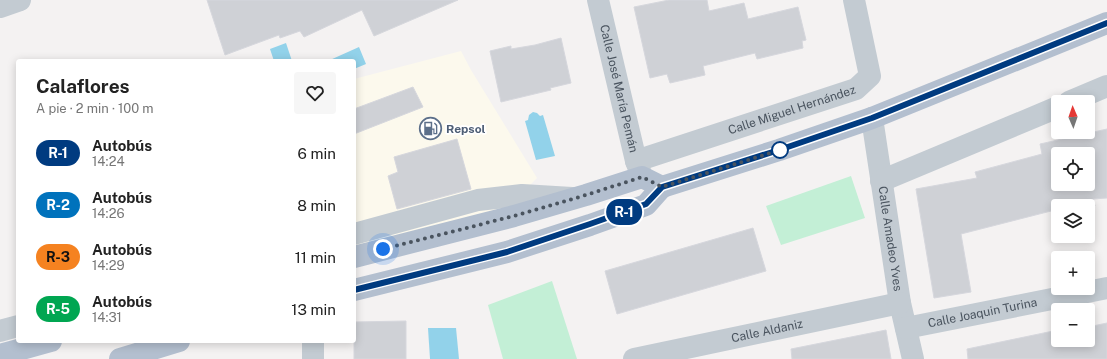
<!DOCTYPE html>
<html lang="es">
<meta charset="utf-8">
<style>
:root{--surface:#fff;--page:#f6f6f6;--text:#222;--muted:#767676}
body{margin:0;font-family:"Public Sans",sans-serif;background:var(--page);color:var(--text);height:100vh;display:flex;flex-direction:column;font-size:15px;white-space:nowrap}
*{box-sizing:border-box;margin:0}
p{font-size:13px;color:var(--muted)}
.icon{flex:none;width:22px;height:22px;fill:none;stroke:currentColor;stroke-width:2;stroke-linecap:round;stroke-linejoin:round}
.map{position:relative;flex:1;overflow:hidden}
.sheet{position:absolute;left:16px;top:59px;width:340px;height:284px;display:flex;flex-direction:column;background:var(--surface);border-radius:4px;box-shadow:0 2px 10px #0003}
.sheet>*{flex:none}
.badge{padding:0 8px;border-radius:13px;font-size:14px;line-height:26px}
.needle{width:26px;rotate:358deg}
.fabs{position:absolute;left:1051px;top:95px;display:grid;gap:8px}
.fabs a{display:grid;place-items:center;width:44px;height:44px;border-radius:4px;background:var(--surface);box-shadow:0 2px 10px #0003;font-size:20px}
.you{position:absolute;width:20px;height:20px;margin:-10px;border:3px solid #fff;border-radius:50%;background:#1a73e8;box-shadow:0 0 0 6px #1a73e833}
.map>.badge{position:absolute;translate:-50% -50%;box-shadow:0 0 0 2px #fff}
.round{display:grid;place-items:center;flex:none;width:42px;height:42px;border-radius:4px;background:var(--page)}
.headline{display:flex;align-items:center;justify-content:space-between;height:68px;padding:0 20px}
h1{font-size:19px;font-weight:700;line-height:30px}
ul{padding:0;list-style:none}
li{display:flex;align-items:center;gap:12px;height:52px;padding:0 20px}
li div{flex:1}
li b{display:block;font-size:15px}
li em{font-style:normal}
li .badge{min-width:44px;font-weight:700;text-align:center}
.map>svg:first-child{display:block}
</style>
<div class="map">
<svg width="1107" height="359" viewBox="0 0 1107 359">
<rect width="100%" height="100%" fill="#f4f2f2"/>
<path fill="#fcf9ed" d="M461,51L471,70L537,178L506,209L354,254V79Z"/>
<g fill="#c3efd6">
<path d="M851,176L865,218L781,245L766,206Z"/>
<path d="M552,281L577,359H503L488,305Z"/>
</g>
<g fill="#92d2ea">
<path d="M286,43L292,61H274L270,49Z"/>
<path d="M359,47L366,64L354,69V61H331L330,60Z"/>
<path d="M533,112L537,113L540,116L543,115L555,156L536,160L525,121L528,120L529,115Z"/>
<path d="M428,328H456L459,359H430Z"/>
</g>
<g fill="#cfd1d6" stroke="#d6d7dd" fill-rule="evenodd">
<path d="M207,0H458L374,36L362,10L304,37L300,31L280,38L279,35L225,55Z"/>
<path d="M669,0H707L709,11L744,3L748,19L798,7L806,40L802,41L803,48L757,59L755,53L703,66L705,75L670,83L667,74L650,78L634,7Z"/>
<path d="M561,38L571,83L550,88L551,90L501,102L490,51L511,46V49L535,45Z"/>
<path d="M413,87L423,107L354,134V109Z"/>
<path d="M1107,129V198L1093,199L1095,206L1088,207V206H1058V214H1056L1055,210L961,234L971,292L934,298L916,189L977,178L975,172L1042,154L1040,144ZM1058,154H1088V184H1058Z"/>
<path d="M457,139L471,189L397,209L388,176L398,172L394,157Z"/>
<path d="M753,228L766,271L617,314L605,271Z"/>
<path d="M406,321V359H354V322Z"/>
<path d="M1107,323V359H968L967,349L1058,330V340H1088V327Z"/>
<path d="M886,330L891,359H792L791,349Z"/>
</g>
<g fill="none" stroke-linecap="round" stroke-linejoin="round">
<g stroke="#c3cbd2" stroke-width="22">
<path id="s1" d="M598,0L636,161L641,174"/>
<path d="M0,7L20,0"/>
<path d="M1069,102L1107,86"/>
<path id="s2" d="M872,118L900,303L913,359"/>
<path id="s3" d="M636,161L856,89L870,76L854,0"/>
<path d="M881,181L1058,107"/>
<path d="M354,234L478,200L522,195L572,198"/>
<path id="s4" d="M906,328L1107,288"/>
<path d="M0,331L18,326"/>
<path d="M313,341V359"/>
<path id="s5" d="M634,359L900,303"/>
</g>
<g stroke="#b3bfcf" stroke-width="22">
<path d="M662,187L779,150L872,118L1107,23"/>
<path d="M354,257L514,216L586,195L642,177L662,187"/>
<path d="M354,290L507,252L590,225L646,205L662,187"/>
<path d="M0,355L51,341"/>
<path d="M120,359L179,341"/>
</g>
</g>
<g fill="none" stroke-linecap="round" stroke-linejoin="round">
<defs>
<path id="line" d="M354,290L507,252L590,224L646,204L662,187L779,150L872,118L1107,23"/>
</defs>
<use href="#line" stroke="#fff" stroke-width="9"/>
<use href="#line" stroke="#003b80" stroke-width="6"/>
<path stroke="#4a545f" stroke-width="4" stroke-dasharray="0 7.2" d="M383,249L514,216L586,195L642,177L662,187L780,150"/>
</g>
<defs>
<symbol id="fuel-ring" viewBox="-11 -11 22 22"><circle r="9.5" fill="#fff" stroke="#5c6f8a" stroke-width="1.5"/><path d="M-5.5-6h7V0h2V4h1.3V-2.5L3-4.5l.8-.8L6-3V5H2.5V1h-1V6h-7ZM-4.2-4.7v3.2H.2V-4.7Z" fill="#5c6f8a"/></symbol>
</defs>
<g fill-rule="evenodd">
<use href="#fuel-ring" x="418" y="116" width="25" height="25"/>
</g>
<circle fill="#fff" stroke="#003b80" stroke-width="2" cx="780" cy="150" r="8"/>
<g text-anchor="middle" dominant-baseline="central" stroke-width="3.5" stroke-linejoin="round" paint-order="stroke">
<g font-size="12" fill="#4a545f" stroke="#fff">
<text stroke="none"><textPath href="#s1" startOffset="91">Calle José María Pemán</textPath></text>
<text stroke="none"><textPath href="#s3" startOffset="164">Calle Miguel Hernández</textPath></text>
<text stroke="none"><textPath href="#s2" startOffset="122">Calle Amadeo Yves</textPath></text>
<text stroke="none"><textPath href="#s4" startOffset="78">Calle Joaquin Turina</textPath></text>
<text stroke="none"><textPath href="#s5" startOffset="136">Calle Aldaniz</textPath></text>
</g>
<g font-size="12" font-weight="bold" fill="#4e5e75" stroke="#fff" text-anchor="start">
<text x="446" y="129">Repsol</text>
</g>
</g>
</svg>
<div class="fabs">
<a><svg class="needle" viewBox="-14 -14 28 28"><path d="M0-13l5 13h-10z" fill="#e53935"/><path d="M0 13l5-13h-10z" fill="#767676"/></svg></a>
<a><svg class="icon" aria-label="locate" viewBox="0 0 24 24"><circle cx="12" cy="12" r="6"/><path d="M12 2v4M12 18v4M2 12h4M18 12h4"/></svg></a>
<a><svg class="icon" aria-label="layers" viewBox="0 0 24 24"><path d="M12 4l9 5-9 5-9-5zM3 14l9 5 9-5"/></svg></a>
<a>+</a>
<a>−</a>
</div>
<div class="you" style="left:383px;top:249px"></div>
<b class="badge" style="left:624px;top:212px;background:#003b80;color:#fff">R-1</b>
<section class="sheet">
<div class="headline"><div><h1>Calaflores</h1><p>A pie · 2 min · 100 m</p></div><a class="round"><svg class="icon" aria-label="heart" viewBox="0 0 24 24"><path d="M12 20l-8-8c-3-5 5-10 8-4 3-6 11-1 8 4z"/></svg></a></div>
<ul>
<li><span class="badge" style="background:#003b80;color:#fff">R-1</span><div><b>Autobús</b><p>14:24</p></div><em>6 min</em></li>
<li><span class="badge" style="background:#0072bc;color:#fff">R-2</span><div><b>Autobús</b><p>14:26</p></div><em>8 min</em></li>
<li><span class="badge" style="background:#f58220;color:#111">R-3</span><div><b>Autobús</b><p>14:29</p></div><em>11 min</em></li>
<li><span class="badge" style="background:#00a651;color:#fff">R-5</span><div><b>Autobús</b><p>14:31</p></div><em>13 min</em></li>
</ul>
</section>
</div>
